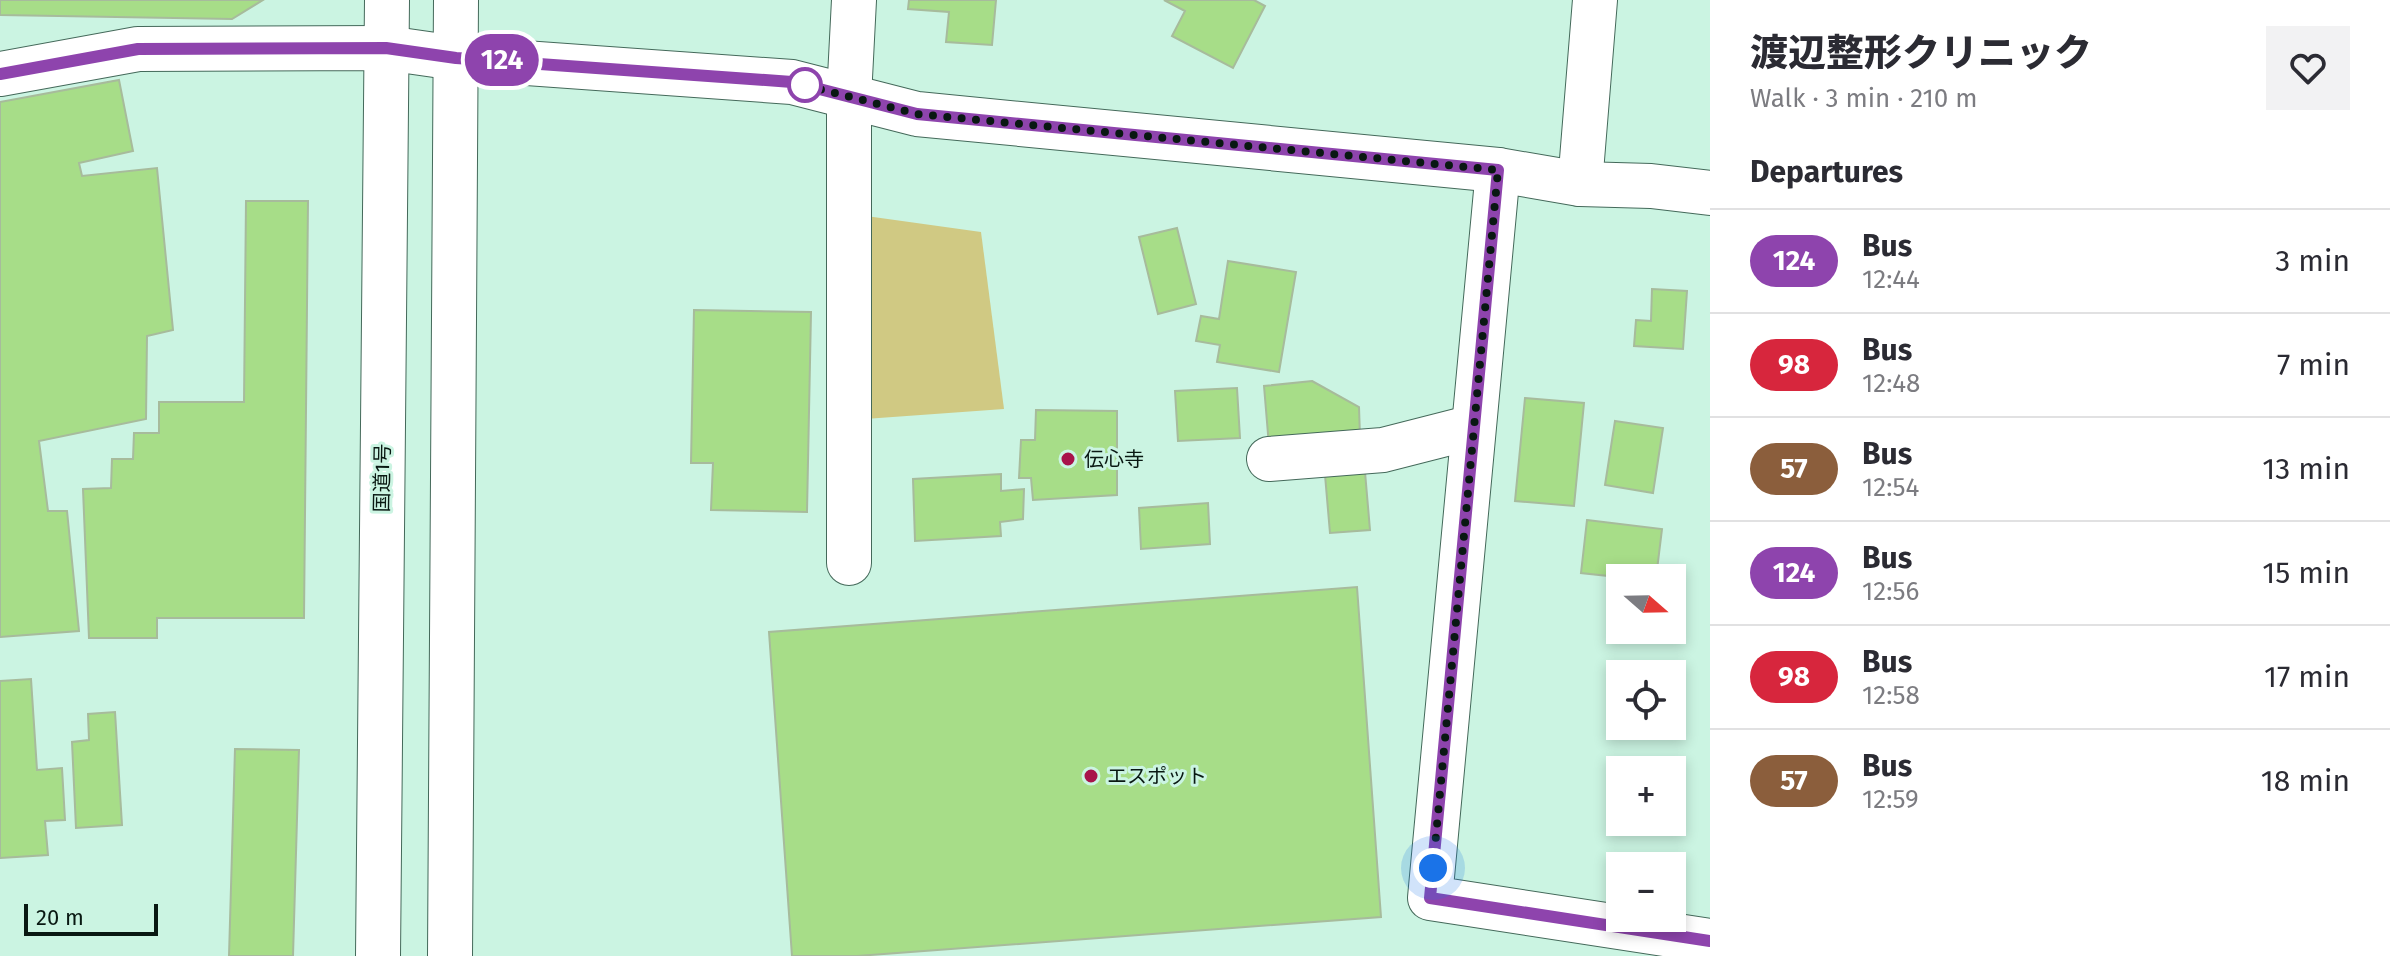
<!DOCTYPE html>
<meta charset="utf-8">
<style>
:root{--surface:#fff;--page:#f2f2f3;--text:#2b2b33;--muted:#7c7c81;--line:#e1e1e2}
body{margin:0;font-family:"Fira Sans","Noto Sans JP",sans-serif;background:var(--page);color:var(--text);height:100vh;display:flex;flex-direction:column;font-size:30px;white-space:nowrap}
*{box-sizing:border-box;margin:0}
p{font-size:26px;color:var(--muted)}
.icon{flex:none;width:44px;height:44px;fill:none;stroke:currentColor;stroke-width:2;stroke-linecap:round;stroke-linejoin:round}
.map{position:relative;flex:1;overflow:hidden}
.panel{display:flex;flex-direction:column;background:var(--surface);width:680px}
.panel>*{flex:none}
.badge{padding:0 16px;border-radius:26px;font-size:28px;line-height:52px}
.needle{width:52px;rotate:110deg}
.controls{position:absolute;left:1606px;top:564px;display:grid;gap:16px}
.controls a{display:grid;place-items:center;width:80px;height:80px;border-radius:0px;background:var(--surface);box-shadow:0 4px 12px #0003;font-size:40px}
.scale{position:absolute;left:24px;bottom:20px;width:134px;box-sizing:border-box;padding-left:8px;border:4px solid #091812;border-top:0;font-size:22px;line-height:28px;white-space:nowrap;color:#091812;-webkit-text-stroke:6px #cbf4e2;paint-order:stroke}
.you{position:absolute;width:40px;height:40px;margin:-20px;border:6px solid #fff;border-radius:50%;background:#1a73e8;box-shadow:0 0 0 12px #1a73e833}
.map>.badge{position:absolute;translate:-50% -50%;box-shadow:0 0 0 4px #fff}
h2{padding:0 40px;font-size:30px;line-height:72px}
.round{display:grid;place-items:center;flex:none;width:84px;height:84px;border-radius:0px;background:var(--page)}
.head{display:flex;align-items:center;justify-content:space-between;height:136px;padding:0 40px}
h1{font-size:38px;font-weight:800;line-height:60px}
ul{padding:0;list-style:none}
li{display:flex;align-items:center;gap:24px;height:104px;padding:0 40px;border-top:2px solid var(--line)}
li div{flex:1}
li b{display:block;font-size:30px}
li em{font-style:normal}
li .badge{min-width:88px;font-weight:700;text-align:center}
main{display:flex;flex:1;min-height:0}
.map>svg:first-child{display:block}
</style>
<main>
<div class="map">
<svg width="1710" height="956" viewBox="0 0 1710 956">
<rect width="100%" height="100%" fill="#cbf4e2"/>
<path fill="#d0c983" d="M859,215L981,232L1004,409L865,419Z"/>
<g fill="#a7dd88" stroke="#a7bb9c" stroke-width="2">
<path d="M0,0H263L232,19L0,15Z"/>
<path d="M909,0H996L992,45L946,42L949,12L908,9Z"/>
<path d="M1164,0H1254L1265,6L1233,68L1172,36L1185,11Z"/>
<path d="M119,80L133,151L79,163L82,176L157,168L173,330L147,336L146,419L39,441L48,511H67L79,631L0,637V102Z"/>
<path d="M246,201H308L304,618H157V638H89L83,489L111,488L112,459H133L134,433H159V402H244Z"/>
<path d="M1177,228L1196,304L1158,314L1139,237Z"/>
<path d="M1228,261L1296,272L1279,372L1217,362L1220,345L1196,341L1201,316L1219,319Z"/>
<path d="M1652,289L1687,291L1683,349L1634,346L1636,320L1651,321Z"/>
<path d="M694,310L811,312L807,512L711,510L713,463H691Z"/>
<path d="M1312,381L1359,407L1360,437L1269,446L1264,386Z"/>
<path d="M1237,388L1240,438L1178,441L1175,391Z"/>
<path d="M1525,398L1584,403L1574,506L1515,501Z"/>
<path d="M1036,410L1117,411V495L1033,500L1031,478H1019L1021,440H1035Z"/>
<path d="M1615,421L1663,428L1653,493L1605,485Z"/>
<path d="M1365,472L1370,530L1330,533L1325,475Z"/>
<path d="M1001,474V491L1024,489L1023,519L1000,522L1001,536L915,541L913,479Z"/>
<path d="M1208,503L1210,544L1141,549L1139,508Z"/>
<path d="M1587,520L1662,529L1656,578H1627L1581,573Z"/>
<path d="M1357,587L1381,917L857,956H792L769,632Z"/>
<path d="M31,679L37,770L62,768L65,820L45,821L48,855L0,858V681Z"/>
<path d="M115,712L122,825L76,828L72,742L89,740L88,714Z"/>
<path d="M235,749L299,750L293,956H229Z"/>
</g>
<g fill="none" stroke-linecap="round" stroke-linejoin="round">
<defs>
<g id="minor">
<path d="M0,74L138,49L386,48L456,58L792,82L917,114L1498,170L1580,184L1651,186L1710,193"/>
<path d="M1498,170L1430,898L1710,941"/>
<path d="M1580,184L1595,0"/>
<path d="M1269,459L1383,450L1473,427"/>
<path d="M849,563V97L854,0"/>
</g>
<g id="highway">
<path d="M378,956L387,0"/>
<path d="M450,956L456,0"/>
</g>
</defs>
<use href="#minor" stroke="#44695a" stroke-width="46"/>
<use href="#highway" stroke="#44695a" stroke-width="46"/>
<use href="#minor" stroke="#fff" stroke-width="44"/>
<use href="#highway" stroke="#fff" stroke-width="44"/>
</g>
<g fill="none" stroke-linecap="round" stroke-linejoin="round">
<defs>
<path id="line" d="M0,74L138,49L386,48L456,58L792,82L917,114L1498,170L1430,898L1710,941"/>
</defs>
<use href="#line" stroke="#fff" stroke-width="18"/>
<use href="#line" stroke="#8e44ad" stroke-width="12"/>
<path stroke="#091812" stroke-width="8" stroke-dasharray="0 14.4" d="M805,85L792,82L917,114L1498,170L1433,868"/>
</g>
<circle fill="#fff" stroke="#8e44ad" stroke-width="4" cx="805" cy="85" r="16"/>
<g fill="#a8134a" stroke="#cbf4e2" stroke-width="3">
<circle cx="1068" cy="459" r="8"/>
<circle cx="1091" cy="776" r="8"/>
</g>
<g text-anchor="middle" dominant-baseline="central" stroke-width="6" stroke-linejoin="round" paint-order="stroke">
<g font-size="20" fill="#091812" stroke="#cbf4e2" text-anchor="start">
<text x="1084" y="459">伝心寺</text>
<text x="1107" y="776">エスポット</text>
</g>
<g font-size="20" fill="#091812" stroke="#cbf4e2">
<text transform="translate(382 478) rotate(-89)">国道1号</text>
</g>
</g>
</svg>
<div class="controls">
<a><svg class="needle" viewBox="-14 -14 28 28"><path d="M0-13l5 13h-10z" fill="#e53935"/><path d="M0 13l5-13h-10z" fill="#7c7c81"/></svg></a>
<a><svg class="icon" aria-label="locate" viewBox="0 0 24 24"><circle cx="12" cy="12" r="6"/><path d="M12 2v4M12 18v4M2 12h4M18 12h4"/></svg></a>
<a>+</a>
<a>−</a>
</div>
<div class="scale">20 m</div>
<div class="you" style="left:1433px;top:868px"></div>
<b class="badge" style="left:502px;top:60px;background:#8e44ad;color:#fff">124</b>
</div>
<section class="panel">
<div class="head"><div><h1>渡辺整形クリニック</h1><p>Walk · 3 min · 210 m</p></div><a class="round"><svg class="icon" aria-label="heart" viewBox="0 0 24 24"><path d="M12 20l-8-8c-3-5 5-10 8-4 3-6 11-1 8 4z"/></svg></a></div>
<h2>Departures</h2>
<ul>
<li><span class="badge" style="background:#8e44ad;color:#fff">124</span><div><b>Bus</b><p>12:44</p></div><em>3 min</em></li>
<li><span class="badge" style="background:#d7263d;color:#fff">98</span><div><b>Bus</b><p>12:48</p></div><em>7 min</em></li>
<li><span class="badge" style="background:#8b5e3c;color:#fff">57</span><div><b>Bus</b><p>12:54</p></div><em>13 min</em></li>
<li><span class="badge" style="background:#8e44ad;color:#fff">124</span><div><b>Bus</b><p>12:56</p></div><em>15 min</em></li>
<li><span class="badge" style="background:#d7263d;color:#fff">98</span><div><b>Bus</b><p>12:58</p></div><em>17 min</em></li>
<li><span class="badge" style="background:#8b5e3c;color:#fff">57</span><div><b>Bus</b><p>12:59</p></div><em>18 min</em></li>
</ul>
</section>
</main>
